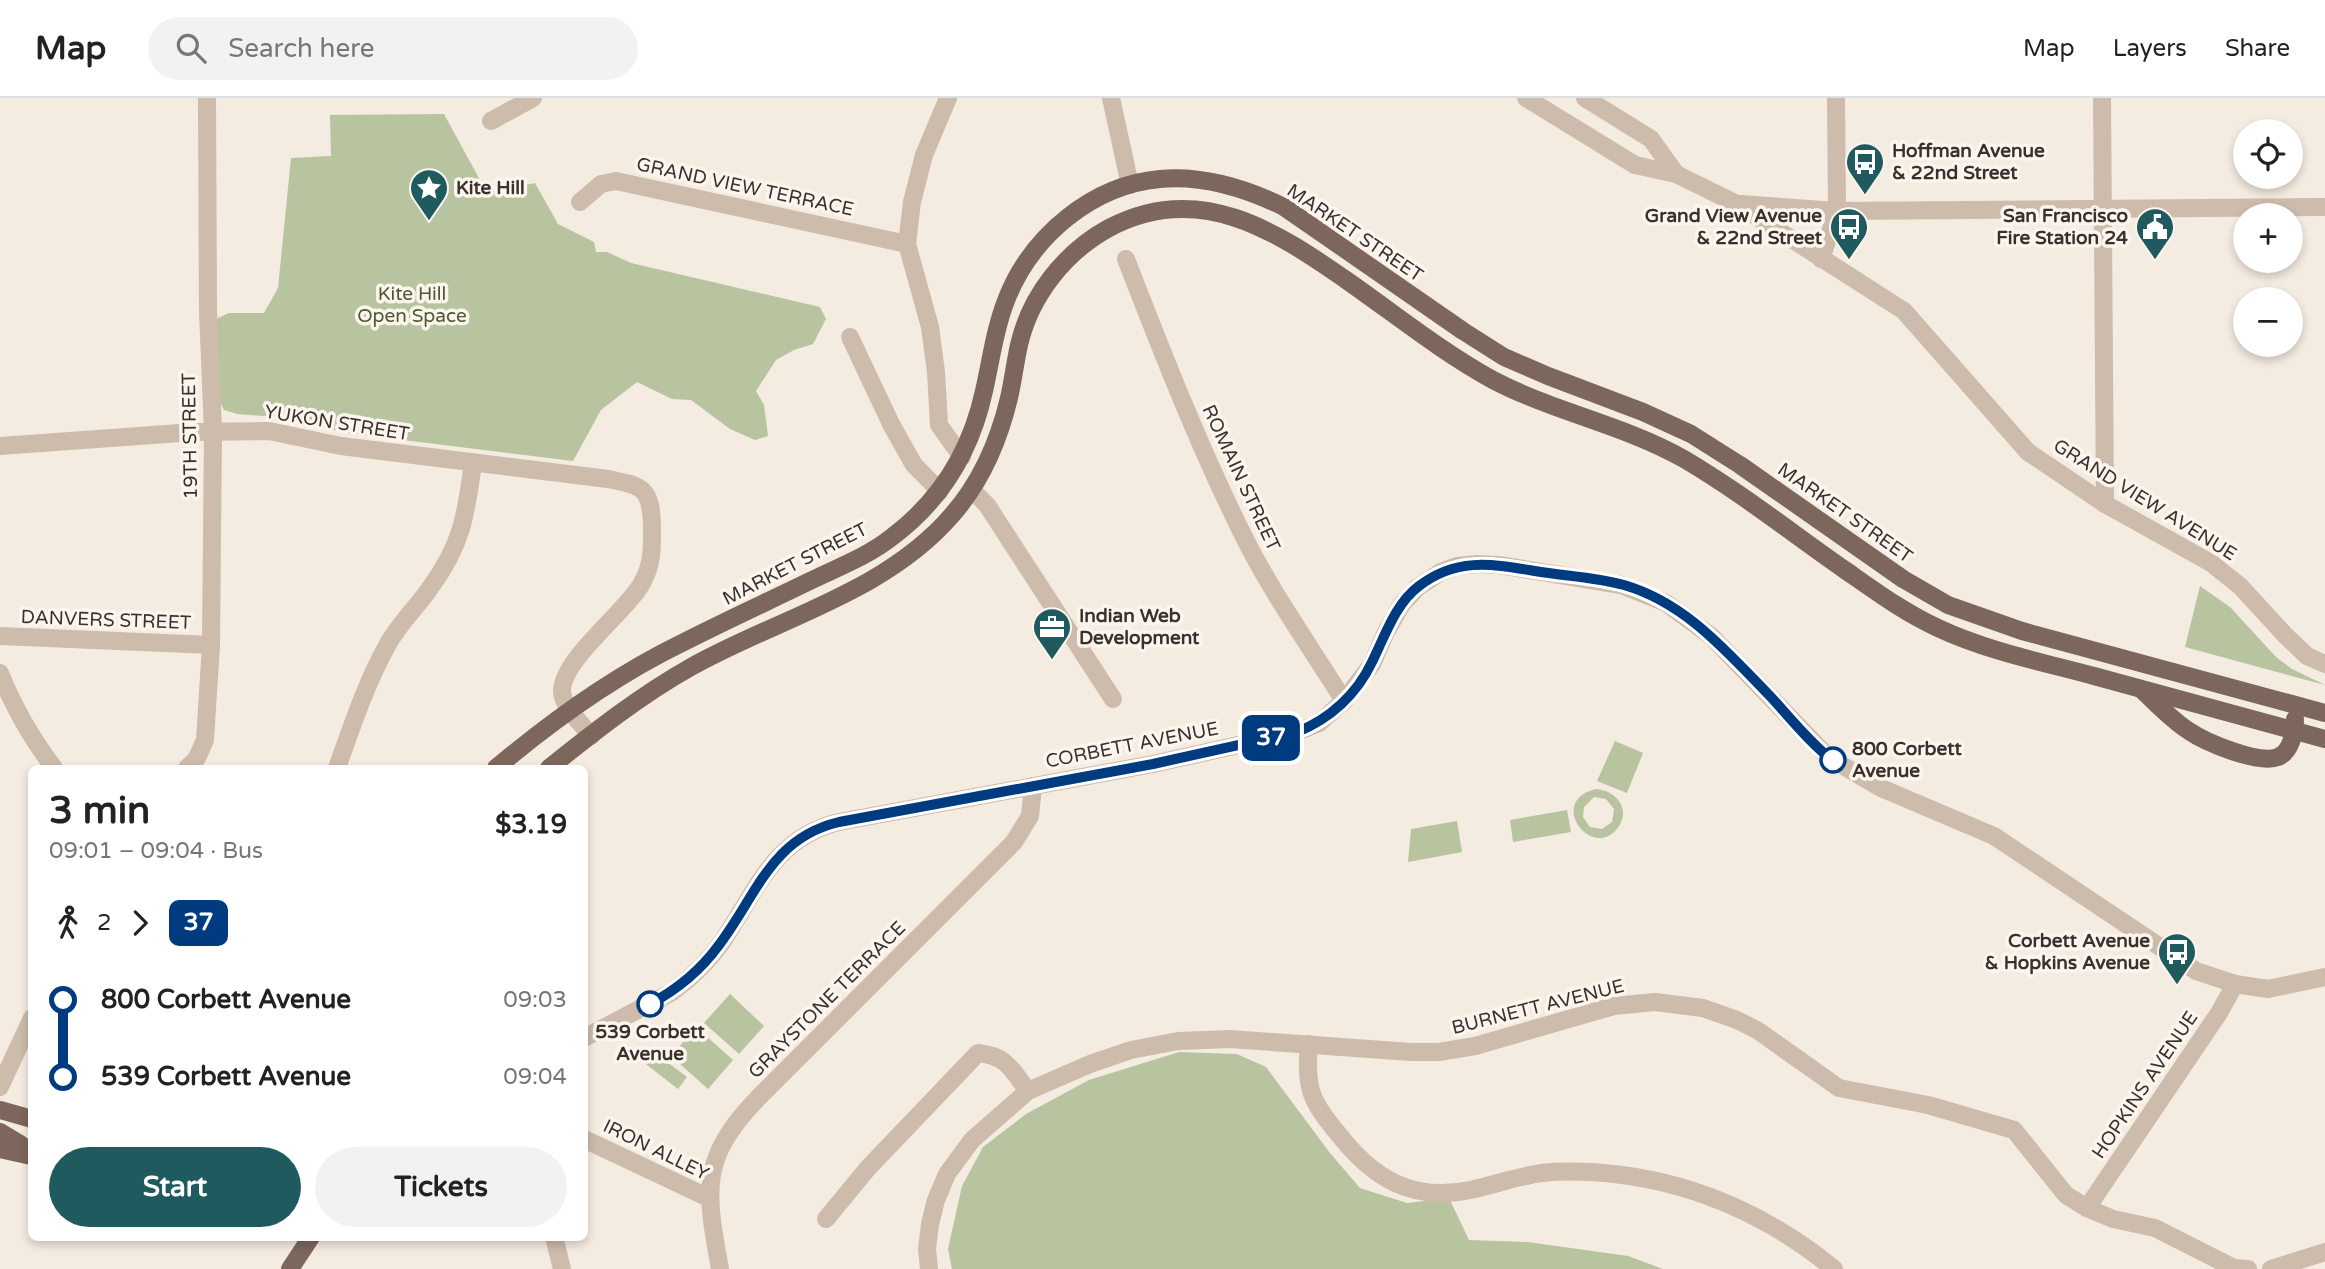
<!DOCTYPE html>
<meta charset="utf-8">
<style>
:root{--surface:#fff;--page:#f2f2f2;--text:#222;--muted:#767676;--line:#e0e0e0;--accent:#1f5a5e}
body{margin:0;font-family:"Varela Round",sans-serif;background:var(--page);color:var(--text);height:100vh;display:flex;flex-direction:column;font-size:26px;white-space:nowrap}
*{box-sizing:border-box;margin:0}
p{font-size:23px;color:var(--muted)}
.icon{flex:none;width:38px;height:38px;fill:none;stroke:currentColor;stroke-width:2;stroke-linecap:round;stroke-linejoin:round}
.map{position:relative;flex:1;overflow:hidden}
.panel{position:absolute;left:28px;top:667px;width:560px;height:476px;display:flex;flex-direction:column;background:var(--surface);border-radius:10px;box-shadow:0 4px 10px #0003}
.panel>*{flex:none}
.badge{padding:0 14px;border-radius:10px;font-size:24px;line-height:46px}
.buttons{position:absolute;left:2233px;top:21px;display:grid;gap:14px}
.buttons a{display:grid;place-items:center;width:70px;height:70px;border-radius:50%;background:var(--surface);box-shadow:0 4px 10px #0003;font-size:35px}
.map>.badge{position:absolute;translate:-50% -50%;box-shadow:0 0 0 4px #fff}
.legs{display:flex;align-items:center;gap:10px;height:77px;padding:0 21px;font-size:23px}
.legs p{margin-inline-start:auto}
.headline{display:flex;align-items:center;justify-content:space-between;height:119px;padding:0 21px}
h1{font-size:38px;font-weight:700;line-height:52px}
.button{display:flex;gap:14px;margin-top:auto;padding:14px 21px}
.button a{flex:1;height:80px;border-radius:42px;background:var(--accent);color:#fff;font-size:28px;font-weight:700;line-height:80px;text-align:center}
.button a+a{background:var(--page);color:var(--text)}
ul{padding:0 21px;list-style:none}
li{display:flex;align-items:center;gap:24px;height:77px;font-size:26px}
li i{display:grid;place-items:center;width:10px;height:100%;margin:0 9px;background:currentColor}
li i::after{content:'';width:18px;height:18px;margin:-9px;border:5px solid;border-radius:50%;background:var(--surface)}
li p{margin-inline-start:auto}
li:first-child i{background:linear-gradient(#0000 50%,currentColor 0)}
li:last-child i{background:linear-gradient(currentColor 50%,#0000 0)}
header{display:flex;align-items:center;gap:42px;box-sizing:border-box;height:98px;padding:0 35px;background:var(--surface);border-bottom:2px solid var(--line)}
header strong{font-size:33px}
nav{display:flex;gap:38px;margin-inline-start:auto;font-size:24px}
.search{width:490px;height:63px;background:var(--page);display:flex;align-items:center;gap:18px;box-sizing:border-box;padding:0 24px;border-radius:38px;color:var(--muted);font-size:26px}
.map>svg:first-child{display:block}
</style>
<header>
<strong>Map</strong>
<div class="search"><svg class="icon" aria-label="search" viewBox="0 0 24 24"><circle cx="10" cy="10" r="6"/><path d="M15 15l6 6"/></svg>Search here</div>
<nav><a>Map</a><a>Layers</a><a>Share</a></nav>
</header>
<div class="map">
<svg width="2325" height="1171" viewBox="0 0 2325 1171">
<rect width="100%" height="100%" fill="#f4ebe1"/>
<g fill="#b8c4a0" fill-rule="evenodd">
<path d="M444,16L487,95L535,85L558,126L594,144L596,154H607L631,165L820,209L826,221L813,246L794,252L776,262L756,293L764,307L768,338L755,342L730,331L691,302L672,301L637,284L601,312L573,363L347,335L278,319L237,316L224,312L219,302L216,221L229,215H264L278,190L291,60L331,58L330,17Z"/>
<path d="M2200,488L2230,509L2276,559L2292,571L2325,587L2185,549Z"/>
<path d="M1615,643L1643,655L1627,695L1597,683Z"/>
<path d="M1596,691C1615,692 1631,710 1619,728C1594,766 1545,703 1596,691ZM1594,699L1606,701L1614,711L1612,724L1602,731L1590,729L1583,719L1584,709Z"/>
<path d="M1567,712L1571,734L1513,744L1510,722Z"/>
<path d="M1457,723L1462,754L1408,764L1411,731Z"/>
<path d="M730,896L764,928L739,956L704,925Z"/>
<path d="M696,929L733,962L708,991L671,958Z"/>
<path d="M651,952L687,979L678,991L642,963Z"/>
<path d="M1179,954L1237,956L1266,969L1330,1055L1360,1090L1407,1105L1449,1100L1469,1142L1528,1144L1628,1158L1663,1171H952L948,1151L962,1088L983,1049L1026,1016L1089,982Z"/>
</g>
<g fill="none" stroke-linecap="round" stroke-linejoin="round">
<g stroke="#cdbbac" stroke-width="18">
<path d="M948,0L924,57L912,104L907,146L930,229L936,274L939,327L962,359"/>
<path d="M1111,0L1130,87"/>
<path d="M1526,0L1635,67L1676,76L1737,106L1904,213L2028,354L2105,406L2211,465L2240,488L2285,537L2307,558L2325,566"/>
<path d="M1585,0L1651,41L1676,76"/>
<path d="M2102,0L2105,406"/>
<path d="M491,23L533,0"/>
<path d="M580,104L601,86L616,83L907,146"/>
<path d="M1741,106L1837,113L2325,109"/>
<path d="M1126,161C1162,254 1198,346 1242,435C1271,494 1310,548 1344,603"/>
<path d="M1821,161L1837,113L1836,0"/>
<path d="M850,239L891,326L914,367L940,393"/>
<path d="M0,348L194,334L269,333L341,348L608,381C643,388 651,390 652,428C652,448 653,466 642,485C627,513 562,561 562,593C562,608 582,626 591,638"/>
<path d="M972,392L987,407L1113,601"/>
<path d="M0,538L211,547"/>
<path d="M0,575C14,610 32,641 54,670"/>
<path d="M187,670L197,660L205,642L211,547L213,333L208,215L207,0"/>
<path d="M337,670C352,628 366,585 388,546C399,526 417,509 430,490C462,447 466,417 473,365"/>
<path d="M584,940L672,894C691,880 708,864 722,844C756,794 773,740 839,724L1153,666L1297,634L1319,625L1344,603L1372,566L1386,534L1402,506L1418,489L1441,474L1457,468L1477,466L1499,467L1621,487L1666,505L1711,538L1828,659L1881,690L1994,738L2196,873L2235,886L2268,891L2325,879"/>
<path d="M1309,946C1305,992 1311,1003 1340,1038C1374,1081 1413,1104 1470,1092C1494,1087 1518,1078 1542,1075C1569,1072 1596,1074 1622,1077C1700,1087 1774,1121 1834,1171"/>
<path d="M0,989L32,920"/>
<path d="M584,1041L709,1100"/>
<path d="M2087,1110L2219,915L2235,886"/>
<path d="M826,1121L868,1070L978,955C1007,958 1011,971 1028,993"/>
<path d="M554,1139L562,1171"/>
<path d="M720,1171C706,1093 699,1061 758,1000L1014,744L1030,718L1033,688"/>
<path d="M929,1171L927,1151L930,1126L936,1102L947,1076L972,1042L1028,993L1090,966L1131,952L1178,943L1230,941L1411,954H1439L1475,948L1614,908L1655,904L1703,910L1737,922L1757,932L1839,990L1928,1007L2014,1032L2066,1097L2087,1110L2113,1121L2155,1130L2234,1170L2248,1171"/>
<path d="M2271,1171L2325,1154"/>
</g>
<g stroke="#7d675c" stroke-width="18">
<path d="M2143,593C2158,607 2172,622 2189,633C2205,644 2259,667 2278,659C2291,654 2295,634 2295,621"/>
<path d="M496,670C553,622 614,578 682,545C725,523 769,503 812,482C839,469 868,458 892,439C940,403 971,353 984,293C991,262 995,230 1007,200C1032,138 1092,87 1160,81C1203,77 1245,90 1284,109L1463,233L1504,259L1548,278L1643,314L1691,336L1740,367L1903,481L1948,507L2022,533L2325,615"/>
<path d="M549,670C594,634 641,597 691,569C778,520 885,495 952,417C981,384 999,342 1009,300C1013,283 1015,265 1019,247C1030,198 1065,154 1109,130C1199,82 1276,133 1349,184C1396,217 1442,254 1493,282C1554,314 1624,327 1684,361C1740,394 1792,435 1845,472C1875,493 1905,515 1938,530C1987,553 2042,564 2094,578C2171,599 2248,620 2325,641"/>
<path d="M0,1012L32,1021"/>
<path d="M0,1034L20,1046L32,1057"/>
<path d="M0,1051L31,1058"/>
<path d="M290,1171L311,1139"/>
</g>
</g>
<g fill="none" stroke-linecap="round" stroke-linejoin="round">
<defs>
<path id="line-1" d="M650,906C678,891 700,873 719,847C757,797 771,740 839,724L1153,666L1297,634C1330,621 1357,596 1372,564C1385,538 1395,506 1419,488C1457,459 1492,466 1535,473C1564,478 1596,479 1624,487C1686,505 1727,554 1770,598C1785,614 1816,652 1833,662"/>
</defs>
<use href="#line-1" stroke="#fff" stroke-width="16"/>
<use href="#line-1" stroke="#003b80" stroke-width="10"/>
</g>
<defs>
<symbol id="bus-pin" viewBox="-11 -11 22 30"><path d="M0 17L-7.5 6A9.5 9.5 0 1 1 7.5 6Z" fill="#1f5a5e" stroke="#fbf5ee"/><path d="M-5-6H5V4H4V6H2V4H-2V6H-4V4H-5ZM-3.5-4V0h7V-4ZM-3.5 1.2v1.5H-2V1.2ZM2 1.2v1.5H3.5V1.2Z" fill="#fff"/></symbol>
<symbol id="sight-pin" viewBox="-11 -11 22 30"><path d="M0 17L-7.5 6A9.5 9.5 0 1 1 7.5 6Z" fill="#1f5a5e" stroke="#fbf5ee"/><path d="M0-6L1.8-2.2L6-1.7L2.9 1.2L3.7 5.4L0 3.3L-3.7 5.4L-2.9 1.2L-6-1.7L-1.8-2.2Z" fill="#fff"/></symbol>
<symbol id="civic-pin" viewBox="-11 -11 22 30"><path d="M0 17L-7.5 6A9.5 9.5 0 1 1 7.5 6Z" fill="#1f5a5e" stroke="#fbf5ee"/><path d="M-.6-6.5H3V-4.5H.6V-3L4-1V1h2V6H-6V1h2V-1L-.6-3ZM-1.2 2.5V6h2.4V2.5Z" fill="#fff"/></symbol>
<symbol id="office-pin" viewBox="-11 -11 22 30"><path d="M0 17L-7.5 6A9.5 9.5 0 1 1 7.5 6Z" fill="#1f5a5e" stroke="#fbf5ee"/><path d="M-6-3h4V-5.5h4V-3h4V5H-6ZM-1-4.5V-3h2v-1.5ZM-6 0V1H6V0Z" fill="#fff"/></symbol>
</defs>
<g fill-rule="evenodd">
<use href="#bus-pin" x="1843" y="42" width="44" height="60"/>
<use href="#sight-pin" x="407" y="68" width="44" height="60"/>
<use href="#bus-pin" x="1827" y="107" width="44" height="60"/>
<use href="#civic-pin" x="2133" y="107" width="44" height="60"/>
<use href="#office-pin" x="1030" y="507" width="44" height="60"/>
<use href="#bus-pin" x="2155" y="832" width="44" height="60"/>
</g>
<g fill="#fff" stroke="#003b80" stroke-width="3.5">
<circle cx="1833" cy="662" r="12"/>
<circle cx="650" cy="906" r="12"/>
</g>
<g text-anchor="middle" dominant-baseline="central" stroke-width="7" stroke-linejoin="round" paint-order="stroke">
<g font-size="19" font-weight="bold" fill="#3b302b" stroke="#fbf5ee" text-anchor="start">
<text x="1892" y="53">Hoffman Avenue<tspan x="1892" dy="22">&amp; 22nd Street</tspan></text>
<text x="456" y="90">Kite Hill</text>
<text x="1822" y="118" text-anchor="end">Grand View Avenue<tspan x="1822" dy="22">&amp; 22nd Street</tspan></text>
<text x="2128" y="118" text-anchor="end">San Francisco<tspan x="2128" dy="22">Fire Station 24</tspan></text>
<text x="1079" y="518">Indian Web<tspan x="1079" dy="22">Development</tspan></text>
<text x="2150" y="843" text-anchor="end">Corbett Avenue<tspan x="2150" dy="22">&amp; Hopkins Avenue</tspan></text>
</g>
<g font-size="19" fill="#3b302b" stroke="#fbf5ee">
<text transform="translate(745 89) rotate(12)">GRAND VIEW TERRACE</text>
<text transform="translate(1355 135) rotate(34)">MARKET STREET</text>
<text transform="translate(337 325) rotate(9)">YUKON STREET</text>
<text transform="translate(190 338) rotate(-91)">19TH STREET</text>
<text transform="translate(1241 380) rotate(65)">ROMAIN STREET</text>
<text transform="translate(2145 402) rotate(32)">GRAND VIEW AVENUE</text>
<text transform="translate(1845 415) rotate(35)">MARKET STREET</text>
<text transform="translate(795 466) rotate(-27)">MARKET STREET</text>
<text transform="translate(106 522) rotate(2)">DANVERS STREET</text>
<text transform="translate(1132 647) rotate(-11)">CORBETT AVENUE</text>
<text transform="translate(827 902) rotate(-45)">GRAYSTONE TERRACE</text>
<text transform="translate(1538 909) rotate(-14)">BURNETT AVENUE</text>
<text transform="translate(2145 987) rotate(-56)">HOPKINS AVENUE</text>
<text transform="translate(656 1052) rotate(26)">IRON ALLEY</text>
</g>
<g font-size="19" fill="#4a5a2e" stroke="#fbf5ee">
<text x="412" y="196">Kite Hill<tspan x="412" dy="22">Open Space</tspan></text>
</g>
<g font-size="19" font-weight="bold" fill="#3b302b" stroke="#fbf5ee" text-anchor="start">
<text x="1852" y="651">800 Corbett<tspan x="1852" dy="22">Avenue</tspan></text>
<text x="650" y="934" text-anchor="middle">539 Corbett<tspan x="650" dy="22">Avenue</tspan></text>
</g>
</g>
</svg>
<div class="buttons">
<a><svg class="icon" aria-label="locate" viewBox="0 0 24 24"><circle cx="12" cy="12" r="6"/><path d="M12 2v4M12 18v4M2 12h4M18 12h4"/></svg></a>
<a>+</a>
<a>−</a>
</div>
<b class="badge" style="left:1271px;top:640px;background:#003b80;color:#fff">37</b>
<section class="panel">
<div class="headline"><div><h1>3 min</h1><p>09:01 – 09:04 · Bus</p></div><b>$3.19</b></div>
<div class="legs"><svg class="icon" aria-label="walk" viewBox="0 0 24 24"><circle cx="13" cy="4" r="2"/><path d="M13 8l-2 6 4 7M11 14l-3 7M7 12l3-4h3l4 4"/></svg>2<svg class="icon" aria-label="forward" viewBox="0 0 24 24"><path d="M9 5l7 7-7 7"/></svg><b class="badge" style="background:#003b80;color:#fff">37</b></div>
<ul>
<li><i style="color:#003b80"></i><b>800 Corbett Avenue</b><p>09:03</p></li>
<li><i style="color:#003b80"></i><b>539 Corbett Avenue</b><p>09:04</p></li>
</ul>
<div class="button"><a>Start</a><a>Tickets</a></div>
</section>
</div>
